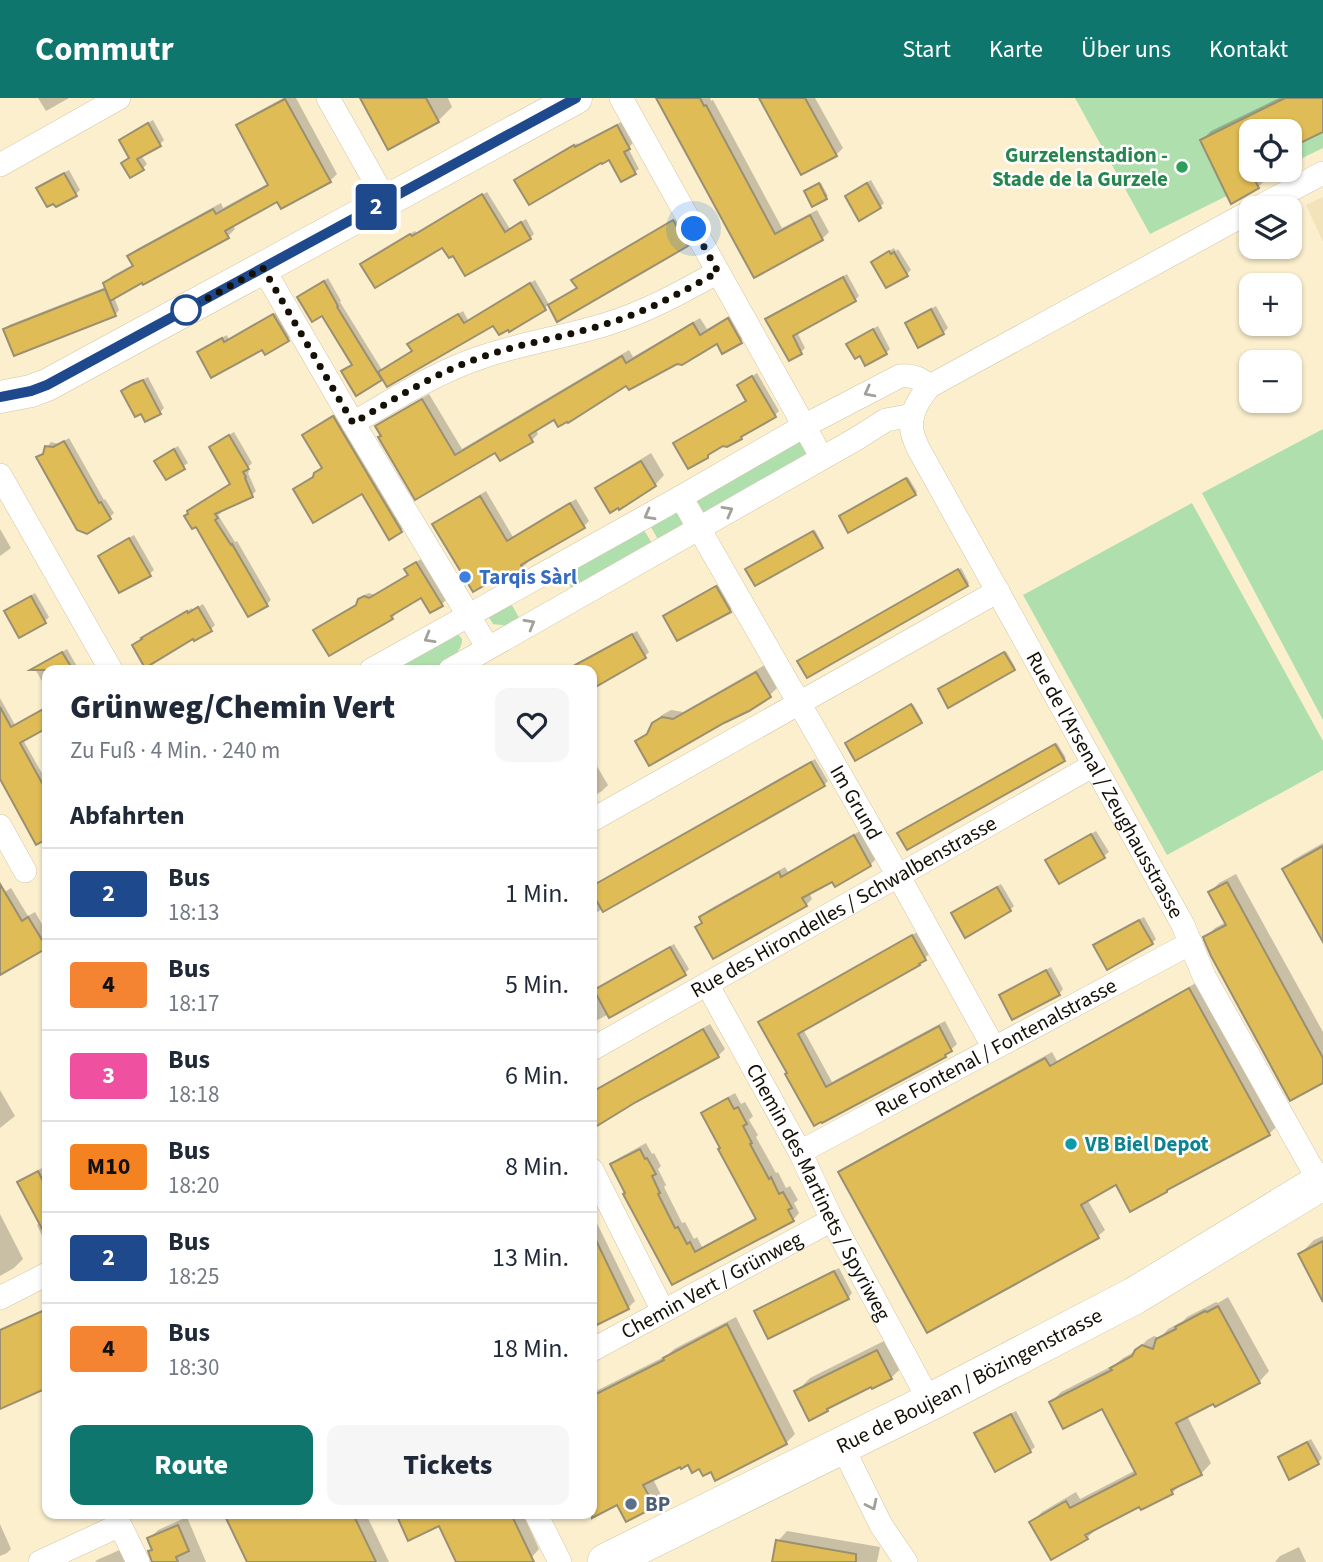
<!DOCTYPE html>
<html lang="de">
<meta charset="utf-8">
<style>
:root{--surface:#fff;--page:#f6f6f7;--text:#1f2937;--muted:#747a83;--line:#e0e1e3;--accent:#0f766e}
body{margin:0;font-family:"Source Sans 3",sans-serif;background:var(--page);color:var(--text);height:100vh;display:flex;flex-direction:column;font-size:26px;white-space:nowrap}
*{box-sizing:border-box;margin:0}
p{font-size:23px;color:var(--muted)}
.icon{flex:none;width:38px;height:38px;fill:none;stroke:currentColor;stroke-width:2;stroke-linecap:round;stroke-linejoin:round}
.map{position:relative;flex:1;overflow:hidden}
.side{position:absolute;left:42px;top:567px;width:555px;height:854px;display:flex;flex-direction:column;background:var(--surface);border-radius:14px;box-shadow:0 2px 5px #0004}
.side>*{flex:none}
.badge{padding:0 14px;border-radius:5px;font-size:24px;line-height:46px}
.buttons{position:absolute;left:1239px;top:21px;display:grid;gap:14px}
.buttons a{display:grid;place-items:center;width:63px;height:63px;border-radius:14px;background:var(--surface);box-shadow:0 2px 5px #0004;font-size:35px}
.you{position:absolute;width:35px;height:35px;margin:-18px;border:5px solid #fff;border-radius:50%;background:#1a73e8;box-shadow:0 0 0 10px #1a73e833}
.map>.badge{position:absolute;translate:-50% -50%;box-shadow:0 0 0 4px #fff}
h2{padding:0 28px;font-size:26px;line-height:63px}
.round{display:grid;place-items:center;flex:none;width:74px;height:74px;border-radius:14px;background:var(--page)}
.summary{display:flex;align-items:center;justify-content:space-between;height:119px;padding:0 28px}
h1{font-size:33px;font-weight:800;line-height:52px}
.button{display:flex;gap:14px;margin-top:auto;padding:14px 28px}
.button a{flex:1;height:80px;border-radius:14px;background:var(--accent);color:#fff;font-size:28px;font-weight:800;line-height:80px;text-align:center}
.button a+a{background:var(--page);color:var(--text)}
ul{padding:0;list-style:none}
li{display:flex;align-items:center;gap:21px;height:91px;padding:0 28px;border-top:2px solid var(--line)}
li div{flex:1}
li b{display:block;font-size:26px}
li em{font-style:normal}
li .badge{min-width:77px;font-weight:700;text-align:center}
header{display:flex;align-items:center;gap:42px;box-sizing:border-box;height:98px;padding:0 35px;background:var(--accent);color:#fff}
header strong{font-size:33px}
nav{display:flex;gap:38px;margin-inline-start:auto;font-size:24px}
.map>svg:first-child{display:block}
</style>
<header>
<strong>Commutr</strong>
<nav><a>Start</a><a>Karte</a><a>Über uns</a><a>Kontakt</a></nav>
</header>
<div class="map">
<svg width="1323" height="1464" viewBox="0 0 1323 1464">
<rect width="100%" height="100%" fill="#fbefce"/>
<path fill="#f2e3ba" d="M1323,99V144L1306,107Z"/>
<g fill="#b0dfae">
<path d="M1075,0H1323V50L1290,66V33H1251V72H1279L1150,136Z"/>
<path d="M1323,331V622L1202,395Z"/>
<path d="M798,340L807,353V357L704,415L696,403Z"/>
<path d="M1192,405L1323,643V672L1167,757L1023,497Z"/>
<path d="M676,413L682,424V427L659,443L648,424Z"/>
<path d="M641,427L653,447L573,493L561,473Z"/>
<path d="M509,502L521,523L511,528L493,526L488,518Z"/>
<path d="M457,535L462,541C463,556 440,571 427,572C413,574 399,572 386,572Z"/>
</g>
<g fill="#0003">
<path d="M38,0H69L46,13Z"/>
<path d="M283,0H296L337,76L330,83L278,101L232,127L235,131L228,138L144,184L143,183L114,199L119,212L115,217L5,231L9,227L106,189L105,185L112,178L134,166L130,158L137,151L221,105L223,110L269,85L238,28L245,21Z"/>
<path d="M362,0H448L452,9L438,23Z"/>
<path d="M660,0H710L711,3L713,2L782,130L817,112L829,134L822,141L754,178Z"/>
<path d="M761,0H815L843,50L836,57Z"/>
<path d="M1279,0H1323V32L1290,48V33H1251V72H1263L1267,80L1258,89L1202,42L1211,33Z"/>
<path d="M153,22L164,42L160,46L141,57L147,66L143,70L130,59L121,42L125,38Z"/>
<path d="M621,24L633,45L628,50L639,71L622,82L609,60L516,82L520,78L578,45L579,47Z"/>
<path d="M69,72L80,92L76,96L39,90L43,86Z"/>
<path d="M871,82L884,105L880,109L847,98L851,94Z"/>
<path d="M821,85L828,98L813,107L807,92Z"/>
<path d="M487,94L510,131L526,121L534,136L530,140L454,155L443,147L362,166L366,162L415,133L417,135Z"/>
<path d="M677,120L690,143L687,147L558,221L549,206L545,210L494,226L381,281L343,273L354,266L323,215L300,199L328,180L341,203L340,204L382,272L413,252L414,242L463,213L468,222L535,182L550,208L578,190L574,182L577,178Z"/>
<path d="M894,150L896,153L898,151L911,172L907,176L878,160Z"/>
<path d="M847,176L859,198L855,202L797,234L805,250L801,254L767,222L771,217Z"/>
<path d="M936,208L948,230L943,235L919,248L907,225L911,221Z"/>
<path d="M278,213L292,237L288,242L262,249L199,254L203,250L227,237L229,242Z"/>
<path d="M735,215L747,237L741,243L717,244L554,320L536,331L538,336L532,342L496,352L416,399L377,329L384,322L429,296L462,351L629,252L633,259L700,220L707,231Z"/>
<path d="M878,228L890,251L886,255L860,256L848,246L852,242Z"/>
<path d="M757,275L779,313L775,317L745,335L741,339L675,346L748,302L739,287Z"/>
<path d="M148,279L164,310L160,314L128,289Z"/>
<path d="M339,314L407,427L401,432L362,394L296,392L301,386L315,377L323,369L304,338L309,332Z"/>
<path d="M234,334L252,365L247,370L249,374L248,375L256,393L252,397L219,413L221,415L218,417L235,444L237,443L271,502L267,506L196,427L231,385L211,349L215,345Z"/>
<path d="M69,340L104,402L105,401L114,415L110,419L38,360L45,354L47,349L51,344L59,346Z"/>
<path d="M178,348L188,365L166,380L161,359Z"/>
<path d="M651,355L664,377L655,387L597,391L607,382Z"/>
<path d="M908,379L917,394L915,396L842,417Z"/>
<path d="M486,393L513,439L576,401L589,423L584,428L526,462L528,464L522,470L434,426L440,421Z"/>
<path d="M0,431L11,450L0,458Z"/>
<path d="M815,432L823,447L822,449L749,470Z"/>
<path d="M134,437L154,472L149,476L100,458L104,454Z"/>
<path d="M421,461L446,502L442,506L431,513L422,498L395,513L396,516L392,520L359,506V502L364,497L369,495L375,497L409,476L411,467Z"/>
<path d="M961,470L969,485L967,487L802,561Z"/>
<path d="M720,485L733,509L730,512L665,518L669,514Z"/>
<path d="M35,495L49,519L45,523L11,509Z"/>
<path d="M203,506L215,527L211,531L134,547L147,536L192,510L193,512Z"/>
<path d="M637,533L649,554L645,558L595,587L592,580V572H587L583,565L587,560Z"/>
<path d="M67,551L79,572H47V592L35,571L39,567Z"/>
<path d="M1006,553L1015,569L1014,570L941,590Z"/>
<path d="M274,567L277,572H264Z"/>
<path d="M765,567L778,589L770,597L637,643L651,632L653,626L662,617L671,612L683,614Z"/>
<path d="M0,600L15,627L47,609V628L23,642L47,684V742L0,678Z"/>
<path d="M913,606L922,622L921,624L848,643Z"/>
<path d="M1057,645L1066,660L1064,661L908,750L901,733Z"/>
<path d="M815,661L828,683L824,687L592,817V788Z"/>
<path d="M595,665L608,687L602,693L592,699V667Z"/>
<path d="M860,733L876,761L870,767L832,781L809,794L812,801L806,807L697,829L703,823L701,819L707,813L719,806L785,769L788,774Z"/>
<path d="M1096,733L1109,754L1104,758L1060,784L1047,762L1052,758Z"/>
<path d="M1323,745V835L1284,772L1293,762Z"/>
<path d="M1236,776L1323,934V983L1206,839L1215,830L1226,824L1210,794L1219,785Z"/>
<path d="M1001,786L1014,808L1010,812L953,815L957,811Z"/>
<path d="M11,790L28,818L35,814L47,835V847L0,875V797Z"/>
<path d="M1144,819L1156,841L1152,845L1095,847L1099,843Z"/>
<path d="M919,833L931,854L919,866L803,931L832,984L945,923L957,946L945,957L822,1023L789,975L760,924L766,919Z"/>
<path d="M674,846L689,871L685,875L592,925V894Z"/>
<path d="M1051,869L1063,891L1059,896L1006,894Z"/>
<path d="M1196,885L1276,1029L1269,1036L1116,1085L1087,1101L1105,1132L1098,1138L928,1232L840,1074L847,1068L1052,954L1057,963Z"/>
<path d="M710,926L725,951L718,958L596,1026L592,1018V993Z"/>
<path d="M0,992L15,1018L0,1030Z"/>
<path d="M735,995L741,1006L745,1004L753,1018L749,1022L758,1037L756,1039L776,1075L778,1074L786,1090L790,1088L798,1102L794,1105L799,1115L793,1122L673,1185L612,1066L619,1060L646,1045L652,1056L654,1055L661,1068L658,1071L666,1087L664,1089L682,1125L685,1124L694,1141L697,1139L702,1149L757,1119L703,1015L710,1009Z"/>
<path d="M42,1070L47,1079V1148L37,1127L40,1124L19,1085L23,1081Z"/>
<path d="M592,1115L635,1203L628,1210L597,1225L592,1213Z"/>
<path d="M0,1116L23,1161L14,1170L0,1178Z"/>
<path d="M1323,1138V1200L1300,1156L1314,1142Z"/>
<path d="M839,1170L852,1195L848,1200L756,1213L760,1209Z"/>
<path d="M1228,1199L1269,1273L1259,1284L1187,1318L1211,1365L1201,1376L1181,1386L1172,1395L1140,1407L1097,1430L1087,1440L1031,1425L1042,1414L1076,1394L1080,1401L1136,1372L1103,1308L1051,1304L1061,1294L1116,1266L1123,1260L1136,1253L1147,1242L1154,1238L1160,1240L1168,1231L1183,1223L1187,1219L1216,1204L1218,1205Z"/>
<path d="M47,1210V1288L0,1309V1231Z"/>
<path d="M736,1219L795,1336L786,1345L712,1372L689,1365L681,1367L653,1381L662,1399L654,1408L618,1405L585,1421L578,1419L577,1416H592V1295L668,1257L674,1251Z"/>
<path d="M892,1239L905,1266L891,1280L872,1287L832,1307L827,1311L796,1294L810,1280Z"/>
<path d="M1016,1313L1035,1349L1030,1353L976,1335L981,1331Z"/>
<path d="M1311,1341L1322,1360L1318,1365L1280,1359L1284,1355Z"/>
<path d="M47,1344V1362L42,1349Z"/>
<path d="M226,1416H366L389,1464H249Z"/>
<path d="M398,1416H523L539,1451L531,1460L522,1464H458L440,1426L409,1440Z"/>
<path d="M187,1419L206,1464H153V1451L149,1441L158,1432Z"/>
<path d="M0,1426L11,1451L7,1455L0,1458Z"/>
<path d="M787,1433L880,1449L877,1464H774L778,1443Z"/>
<path d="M1299,1449L1306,1464H1275L1280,1458Z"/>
<path d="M124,1450L137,1464H95L97,1462Z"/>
</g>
<g fill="#e0bc57" stroke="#9a8f70" stroke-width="2">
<path d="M360,0H426L439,24L388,52Z"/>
<path d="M656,0H700L704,8L706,7L775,136L810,117L823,142L754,180Z"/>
<path d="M759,0H805L837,58L801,77Z"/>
<path d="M1285,0H1323V34L1290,50V33H1251V75L1259,90L1231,106L1200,42Z"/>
<path d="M285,1L331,84L281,111L277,104L225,133L229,140L143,187L142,185L110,203L103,185L133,168L127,158L213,111L216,116L268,87L236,27Z"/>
<path d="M148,25L161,48L137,61L144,72L130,80L121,65L129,60L119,42Z"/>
<path d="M617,27L630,51L624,54L636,76L621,84L609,62L602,66L601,65L529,107L514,82L574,47L575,49Z"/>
<path d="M64,75L77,98L56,109L53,106L47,109L36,90Z"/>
<path d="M819,85L827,101L812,109L804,93Z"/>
<path d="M867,85L881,110L859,123L845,98Z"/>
<path d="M482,96L505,134L521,124L531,141L465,178L453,158L449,160L442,150L375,190L360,166L410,136L412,138Z"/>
<path d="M673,122L688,148L557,224L548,207L577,190L571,182Z"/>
<path d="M889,153L891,156L894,154L908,178L886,190L871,164Z"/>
<path d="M843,179L856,203L793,238L802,256L789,263L765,221Z"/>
<path d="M324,183L338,208L337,209L382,282L356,298L341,273L352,267L322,218L312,224L297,199Z"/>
<path d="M530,185L546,212L509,234L508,232L499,237L493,228L387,289L378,274L412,253L407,246L458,216L464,225Z"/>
<path d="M105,191L116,218L14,258L3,231Z"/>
<path d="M931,211L944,236L918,250L905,225Z"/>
<path d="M273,216L289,243L265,257L262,252L211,280L197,254L222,240L224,244Z"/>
<path d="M728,220L742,245L722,256L717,246L682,267L677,266L629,292L626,288L568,325L567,324L558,329L554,322L529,337L533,344L500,363L495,355L415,402L378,339L381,338L375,328L422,301L455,357L622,258L626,265L693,225L700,237Z"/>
<path d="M873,231L887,256L865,268L860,258L855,261L846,246Z"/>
<path d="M752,278L776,319L741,339L742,341L727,349L723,348L708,357V360L688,371L673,345L746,303L737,287Z"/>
<path d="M143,282L161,316L145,324L141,316L135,319L121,293L133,286Z"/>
<path d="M333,318L402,434L389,442L362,396L313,425L293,391L313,379L314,375L322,370L302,337Z"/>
<path d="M229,337L249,371L243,374L246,379L245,380L253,399L215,416L218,420L215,422L231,447L232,446L268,508L248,519L196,429L192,431L184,418L188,416L187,413L230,386L209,349Z"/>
<path d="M64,343L99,405L101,404L111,421L87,436L77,432L36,359L43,356L45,348L53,349Z"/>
<path d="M174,351L185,371L166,382L154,363Z"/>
<path d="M641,363L656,388L619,412L618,410L610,415L595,390Z"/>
<path d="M906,380L916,397L848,435L839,418Z"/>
<path d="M480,398L507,443L570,405L585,430L521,467L523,471L501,483L499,479L473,494L432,426Z"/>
<path d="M813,433L823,450L755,488L745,471Z"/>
<path d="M129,440L151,478L119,495L98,458Z"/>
<path d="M416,464L443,508L430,515L421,500L391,518L393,521L329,558L313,532L356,507L358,501L364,498L369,500L408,477L404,471Z"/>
<path d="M958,471L968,488L807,580L797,563Z"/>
<path d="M716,488L731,514L677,543L663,518Z"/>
<path d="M31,498L46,525L19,540L4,513Z"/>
<path d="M198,509L212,533L194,543L193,541L145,570L132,547L142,541L141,540L187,513L188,515Z"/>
<path d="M632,536L646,560L592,591V572H566Z"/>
<path d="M62,554L73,572H30Z"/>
<path d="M1004,554L1015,572L948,610L938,591Z"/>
<path d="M756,574L771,599L749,613L724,625L649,668L635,643L647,636L652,625L662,619L673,621Z"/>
<path d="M911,606L922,625L855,663L845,645Z"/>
<path d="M0,609L11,629L47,609V630L20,645L47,694V741L36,747L0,681Z"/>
<path d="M1055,646L1065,663L907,752L897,735Z"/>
<path d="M811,664L825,688L603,814L592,795V788Z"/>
<path d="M1091,736L1105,760L1059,786L1045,762Z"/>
<path d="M854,737L871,768L835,789L832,784L802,800L807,808L713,861L695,829L702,825L699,819L779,774L781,779Z"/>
<path d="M1323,748V844L1282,771Z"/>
<path d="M1227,784L1323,960V985L1290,1003L1211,858L1204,842L1203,839L1226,827L1208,794Z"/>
<path d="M0,786L22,823L28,819L47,850L0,877Z"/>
<path d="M997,789L1011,813L965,840L951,815Z"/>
<path d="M1139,822L1153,846L1107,872L1093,847Z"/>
<path d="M912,837L926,862L919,866L920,867L798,936L826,989L939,928L952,953L945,957L946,959L822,1025L821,1024L814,1028L785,976L787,975L758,924Z"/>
<path d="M670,849L686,877L609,920L594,892Z"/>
<path d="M1046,872L1060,897L1012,922L999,897Z"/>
<path d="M1189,890L1270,1037L1167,1092V1094L1130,1114L1116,1087L1081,1107L1099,1140L927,1235L838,1074L1045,960L1050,968Z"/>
<path d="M703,931L719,959L636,1004L592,1031V994Z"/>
<path d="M728,1000L734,1011L738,1009L747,1026L743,1028L752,1045L750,1046L769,1081L771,1079L779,1096L783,1094L792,1110L788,1112L794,1123L672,1187L623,1096L625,1095L610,1066L640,1051L645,1061L647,1060L656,1076L652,1078L660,1095L658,1096L675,1130L678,1129L687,1146L690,1144L695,1154L756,1121L718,1051L720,1050L701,1015Z"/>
<path d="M38,1073L47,1091V1140L17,1084Z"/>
<path d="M592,1134L629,1211L597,1227L592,1217Z"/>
<path d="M1323,1143V1204L1298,1156Z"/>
<path d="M834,1173L849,1201L768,1241L754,1213Z"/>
<path d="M1218,1208L1260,1285L1215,1309L1213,1306L1176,1325L1202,1377L1171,1392L1173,1396L1141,1412L1139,1409L1085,1437L1088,1441L1051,1462L1029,1424L1066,1403L1070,1410L1136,1376L1102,1311L1063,1331L1049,1304L1112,1272L1110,1270L1132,1258L1135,1252L1142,1247L1153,1251L1156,1241L1176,1231L1175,1229L1205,1213L1207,1214Z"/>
<path d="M47,1211V1290L0,1311V1232Z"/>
<path d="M727,1226L787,1346L715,1383L711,1374L703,1378L699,1371L692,1375L688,1367L681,1371L680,1369L643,1387L655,1409L626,1424L617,1407L592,1420V1298L664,1262L663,1260Z"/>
<path d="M877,1252L892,1281L872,1291L871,1289L827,1311L828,1313L809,1323L794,1293Z"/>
<path d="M1011,1316L1031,1354L995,1374L974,1335Z"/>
<path d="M1307,1344L1319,1366L1289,1382L1278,1359Z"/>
<path d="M224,1416H353L376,1464H247Z"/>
<path d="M396,1416H511L534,1464H456L439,1428L408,1443Z"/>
<path d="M178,1427L189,1453L176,1459L178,1464H152L148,1453L152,1452L147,1440Z"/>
<path d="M776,1442L856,1456V1464H772Z"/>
</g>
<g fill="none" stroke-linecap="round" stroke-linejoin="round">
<defs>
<g id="street">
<path d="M328,0L386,103"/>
<path d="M621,0L822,360"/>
<path d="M0,67L119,0"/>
<path d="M1257,110L1323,75"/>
<path id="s1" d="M1251,113L930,288C919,300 909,317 912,333C913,339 916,345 918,350L1183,827L1204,878L1320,1085"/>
<path d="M263,170L353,325L488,550"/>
<path d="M353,325C395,301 436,274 482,259C522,245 566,239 607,226C646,214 682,194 718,174"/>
<path d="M0,377L111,572"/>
<path id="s2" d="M681,399L904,788L994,950"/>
<path d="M371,572L681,399L804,328L900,278C913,277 919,280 930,288"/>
<path d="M450,572L856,341L886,322L913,317"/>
<path d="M592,722L998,493"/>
<path d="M0,728L25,773"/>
<path id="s3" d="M707,886L800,1054L832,1122L930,1304"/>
<path id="s4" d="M592,951L1094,667"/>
<path id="s5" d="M800,1054L1191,845"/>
<path d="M592,1072L663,1213"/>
<path d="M0,1200L47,1176"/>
<path id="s6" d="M592,1252L832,1122"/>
<path d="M842,1348L881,1427L906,1464"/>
<path d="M536,1416L560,1464"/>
<path d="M40,1464L120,1427L138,1464"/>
</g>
<path id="secondary" d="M0,299L31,293L47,287L576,0"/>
<g id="primary">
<path id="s7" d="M606,1464L930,1304L1134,1198L1323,1083"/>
</g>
</defs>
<use href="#street" stroke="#d2c6a6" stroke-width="24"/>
<use href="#secondary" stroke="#d2c6a6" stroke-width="33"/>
<use href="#primary" stroke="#d2c6a6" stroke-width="38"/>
<use href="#street" stroke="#fff" stroke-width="23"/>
<use href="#secondary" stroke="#fff" stroke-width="32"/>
<use href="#primary" stroke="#fff" stroke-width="37"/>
</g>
<defs><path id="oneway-chevron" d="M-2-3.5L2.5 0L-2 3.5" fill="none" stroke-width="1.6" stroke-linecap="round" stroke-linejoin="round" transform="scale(1.75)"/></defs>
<g stroke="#a2a09b">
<use href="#oneway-chevron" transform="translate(869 294) rotate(152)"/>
<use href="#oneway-chevron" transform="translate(728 413) rotate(-29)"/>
<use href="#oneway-chevron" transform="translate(649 417) rotate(151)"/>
<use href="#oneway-chevron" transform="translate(530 526) rotate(-30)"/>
<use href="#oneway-chevron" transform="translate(429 540) rotate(150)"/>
<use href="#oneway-chevron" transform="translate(872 1407) rotate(64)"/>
</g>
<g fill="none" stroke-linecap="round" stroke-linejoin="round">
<defs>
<path id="line" d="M0,299L31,293L47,287L576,0"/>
</defs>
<use href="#line" stroke="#fff" stroke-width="16"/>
<use href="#line" stroke="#1e498c" stroke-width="10"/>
<path stroke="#161106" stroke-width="7" stroke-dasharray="0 12.6" d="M186,212L263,170L353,325C395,301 436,274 482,259C522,245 565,239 606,226C646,214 682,194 718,174L694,131"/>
</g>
<circle fill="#2e9e5b" stroke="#fff" stroke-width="2.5" cx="1182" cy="69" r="7"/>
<circle fill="#fff" stroke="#1e498c" stroke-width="3.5" cx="186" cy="212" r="14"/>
<circle fill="#3f7fe0" stroke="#fff" stroke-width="2.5" cx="465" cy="479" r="7"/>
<circle fill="#0f9aa8" stroke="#fff" stroke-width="2.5" cx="1071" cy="1046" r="7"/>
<circle fill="#5c6f8a" stroke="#fff" stroke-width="2.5" cx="631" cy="1406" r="7"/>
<g text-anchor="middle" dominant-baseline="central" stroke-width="5" stroke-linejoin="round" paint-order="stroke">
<g font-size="21" font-weight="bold" fill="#27864d" stroke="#fff" text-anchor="end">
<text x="1168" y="57">Gurzelenstadion -<tspan x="1168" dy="24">Stade de la Gurzele</tspan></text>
</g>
<g font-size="21" font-weight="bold" fill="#366cbe" stroke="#fff" text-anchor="start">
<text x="479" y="479">Tarqis Sàrl</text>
</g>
<g font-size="21" fill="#161106" stroke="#fff">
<text stroke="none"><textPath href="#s1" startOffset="819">Rue de l'Arsenal / Zeughausstrasse</textPath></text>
<text stroke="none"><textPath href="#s2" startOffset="352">Im Grund</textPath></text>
<text stroke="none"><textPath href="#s4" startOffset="289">Rue des Hirondelles / Schwalbenstrasse</textPath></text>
<text stroke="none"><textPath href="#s5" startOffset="222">Rue Fontenal / Fontenalstrasse</textPath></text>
<text stroke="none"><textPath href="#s3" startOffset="236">Chemin des Martinets / Spyriweg</textPath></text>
<text stroke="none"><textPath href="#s6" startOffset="136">Chemin Vert / Grünweg</textPath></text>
<text stroke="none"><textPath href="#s7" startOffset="406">Rue de Boujean / Bözingenstrasse</textPath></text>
</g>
<g font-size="21" font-weight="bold" fill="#0d838f" stroke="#fff" text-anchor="start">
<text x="1085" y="1046">VB Biel Depot</text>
</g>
<g font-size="21" font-weight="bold" fill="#4e5e75" stroke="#fff" text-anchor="start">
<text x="645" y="1406">BP</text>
</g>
</g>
</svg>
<div class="buttons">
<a><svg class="icon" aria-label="locate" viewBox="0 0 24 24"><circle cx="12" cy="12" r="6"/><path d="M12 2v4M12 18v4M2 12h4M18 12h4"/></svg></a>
<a><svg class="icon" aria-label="layers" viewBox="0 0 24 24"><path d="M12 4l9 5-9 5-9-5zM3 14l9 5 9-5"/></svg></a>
<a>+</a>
<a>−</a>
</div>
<div class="you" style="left:694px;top:131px"></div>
<b class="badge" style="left:376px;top:109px;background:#1e498c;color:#fff">2</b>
<section class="side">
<div class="summary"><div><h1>Grünweg/Chemin Vert</h1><p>Zu Fuß · 4 Min. · 240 m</p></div><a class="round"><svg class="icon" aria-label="heart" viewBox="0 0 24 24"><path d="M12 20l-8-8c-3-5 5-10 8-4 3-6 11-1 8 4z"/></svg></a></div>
<h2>Abfahrten</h2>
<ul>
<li><span class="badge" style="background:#1e498c;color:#fff">2</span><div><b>Bus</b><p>18:13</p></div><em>1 Min.</em></li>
<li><span class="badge" style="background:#f48332;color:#111">4</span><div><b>Bus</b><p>18:17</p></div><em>5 Min.</em></li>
<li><span class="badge" style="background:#ef509f;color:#fff">3</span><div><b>Bus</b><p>18:18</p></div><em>6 Min.</em></li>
<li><span class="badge" style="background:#f58220;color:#111">M10</span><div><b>Bus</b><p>18:20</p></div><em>8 Min.</em></li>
<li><span class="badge" style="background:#1e498c;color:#fff">2</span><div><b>Bus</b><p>18:25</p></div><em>13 Min.</em></li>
<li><span class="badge" style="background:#f48332;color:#111">4</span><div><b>Bus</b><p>18:30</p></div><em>18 Min.</em></li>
</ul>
<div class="button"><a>Route</a><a>Tickets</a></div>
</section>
</div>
